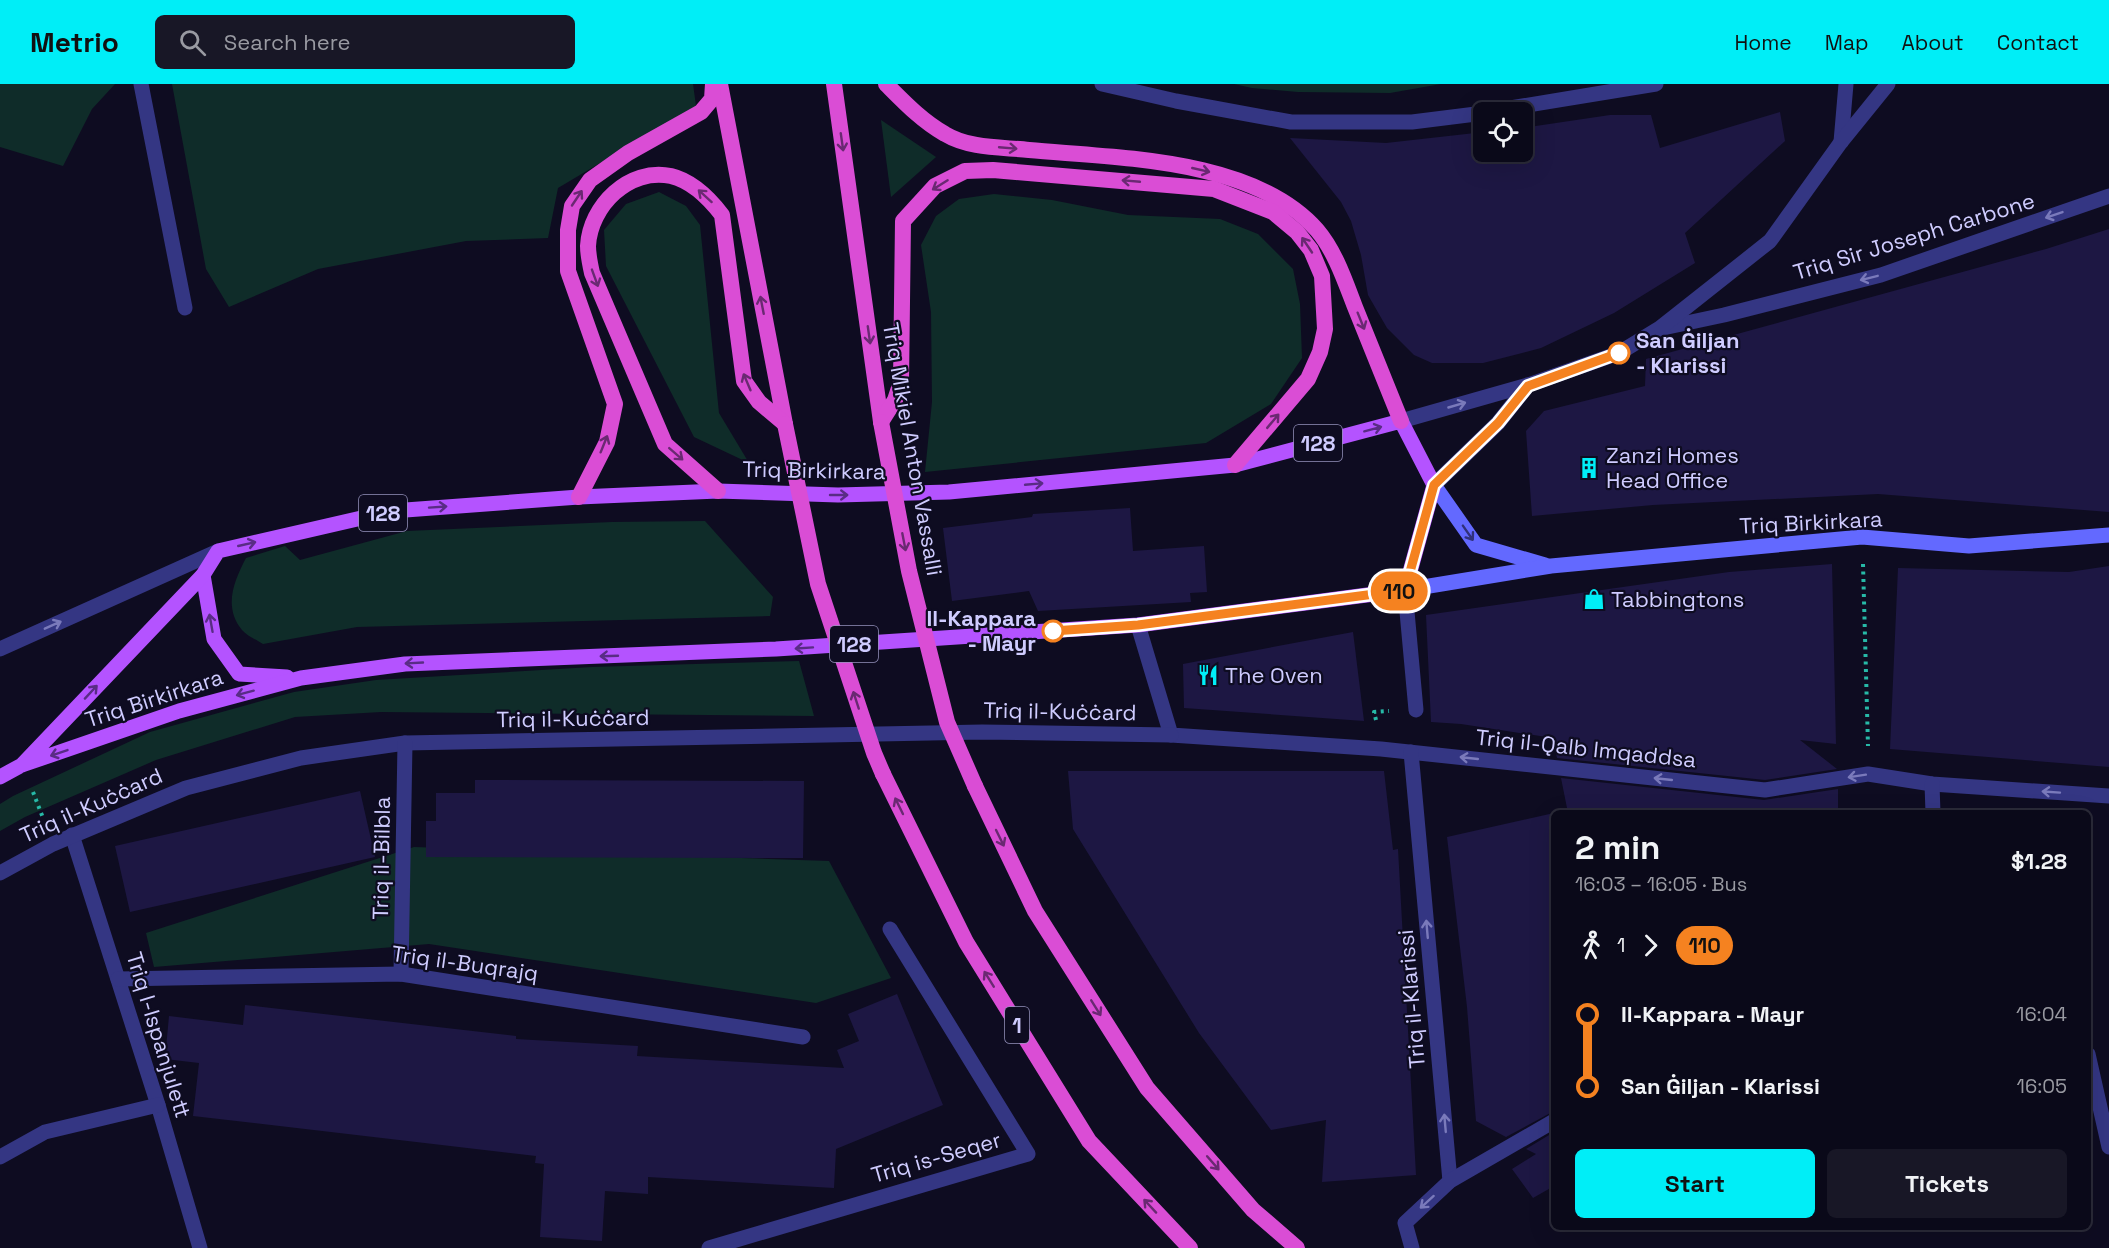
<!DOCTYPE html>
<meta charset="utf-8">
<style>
:root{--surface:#0a0919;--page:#181726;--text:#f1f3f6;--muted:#999aa2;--line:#2a2a38;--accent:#00eef7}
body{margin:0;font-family:"Space Grotesk",sans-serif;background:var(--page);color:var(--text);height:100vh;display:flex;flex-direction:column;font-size:22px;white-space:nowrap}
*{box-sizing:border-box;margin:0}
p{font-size:20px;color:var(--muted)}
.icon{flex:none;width:33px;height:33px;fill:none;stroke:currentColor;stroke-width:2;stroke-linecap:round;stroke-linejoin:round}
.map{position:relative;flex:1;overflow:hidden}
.sheet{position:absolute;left:1551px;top:726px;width:540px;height:420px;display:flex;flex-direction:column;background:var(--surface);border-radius:9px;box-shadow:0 6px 24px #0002,0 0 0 2px var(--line)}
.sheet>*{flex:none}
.badge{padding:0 12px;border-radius:20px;font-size:21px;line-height:39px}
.tools{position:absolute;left:1473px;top:18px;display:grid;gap:12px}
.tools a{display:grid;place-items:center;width:60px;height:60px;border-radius:9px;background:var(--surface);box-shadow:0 6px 24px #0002,0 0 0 2px var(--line);font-size:30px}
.map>.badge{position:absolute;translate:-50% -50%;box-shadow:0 0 0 3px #fff}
.legs{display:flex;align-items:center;gap:9px;height:66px;padding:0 24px;font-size:20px}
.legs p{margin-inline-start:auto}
.head{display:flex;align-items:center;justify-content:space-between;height:102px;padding:0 24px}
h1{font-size:33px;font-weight:700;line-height:45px}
.action{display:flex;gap:12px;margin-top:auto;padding:12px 24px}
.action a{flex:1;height:69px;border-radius:9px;background:var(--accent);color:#111;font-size:24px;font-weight:700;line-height:69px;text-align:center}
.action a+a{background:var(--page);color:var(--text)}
ul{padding:0 24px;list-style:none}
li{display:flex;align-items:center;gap:21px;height:72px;font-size:22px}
li i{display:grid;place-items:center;width:9px;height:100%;margin:0 8px;background:currentColor}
li i::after{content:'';width:15px;height:15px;margin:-8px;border:4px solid;border-radius:50%;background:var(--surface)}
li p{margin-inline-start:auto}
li:first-child i{background:linear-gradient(#0000 50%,currentColor 0)}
li:last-child i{background:linear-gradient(currentColor 50%,#0000 0)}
header{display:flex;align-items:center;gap:36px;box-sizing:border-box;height:84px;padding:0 30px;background:var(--accent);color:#111}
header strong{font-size:28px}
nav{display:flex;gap:33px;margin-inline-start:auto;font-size:21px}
.search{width:420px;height:54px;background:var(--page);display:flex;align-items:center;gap:15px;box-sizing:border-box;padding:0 21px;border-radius:9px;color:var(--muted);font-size:22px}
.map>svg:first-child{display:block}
</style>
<header>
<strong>Metrio</strong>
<div class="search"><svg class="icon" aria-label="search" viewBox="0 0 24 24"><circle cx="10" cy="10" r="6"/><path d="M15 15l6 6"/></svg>Search here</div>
<nav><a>Home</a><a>Map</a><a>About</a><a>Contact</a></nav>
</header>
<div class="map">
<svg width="2109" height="1164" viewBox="0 0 2109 1164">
<rect width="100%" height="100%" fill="#0e0c21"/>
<g fill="#0f2c29">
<path d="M0,0H115L92,25L63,82L0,63Z"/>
<path d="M172,0H693L696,22L558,104L548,154L466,157L318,185L229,223L206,185Z"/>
<path d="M1234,0H1441L1390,9L1298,8L1252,4Z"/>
<path d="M881,36L936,73L891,113Z"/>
<path d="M659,108L686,122L700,141L719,329L749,379L694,353L606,182L604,146L626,120Z"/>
<path d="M994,110L1052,116L1128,131L1220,135L1258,150L1293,185L1300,220L1302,274L1271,320L1206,359L925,388L932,318L931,228L921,161L936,132L959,115Z"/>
<path d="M705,437L773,513L770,532L357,543L263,560C257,556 247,552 242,546C223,523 234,497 246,474L285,462L300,476L407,447L612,438Z"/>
<path d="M799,577L814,632L381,628L295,633L156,676L25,733L0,747V720L13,712L150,648L294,608L376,596L592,583Z"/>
<path d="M414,763L829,777L891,894L816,919L429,860L154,883L146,849Z"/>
</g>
<g fill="#1d1743">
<path d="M1780,28L1785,57L1685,149L1695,179L1614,229L1541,264L1483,279H1432L1414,271L1387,244L1368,211L1361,171L1351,137L1341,118L1290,54L1386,59L1484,48V68H1522V44L1610,31H1651L1660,64Z"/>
<path d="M2109,145V428L1878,410L1653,421L1532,432L1526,347L1544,327L1645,302L1646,275L2046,165Z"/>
<path d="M1130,424L1133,467L1204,462L1207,508L1190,509L1191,518L1038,527L1029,507L952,517L943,444L1032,433L1033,430Z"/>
<path d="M1832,480L1836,660L1800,656L1837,685L1765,696L1557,674L1553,654L1461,640L1431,638L1426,531L1729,488Z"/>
<path d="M2109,482V683L1890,665L1898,484L2069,488Z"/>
<path d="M1353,548L1364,637L1184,624L1183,580Z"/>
<path d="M1068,687H1384L1393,766L1398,765L1416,1091L1322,1098L1326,1036L1271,1046L1199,949L1073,745Z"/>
<path d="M1561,694L1764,716L1838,705V729H1568Z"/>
<path d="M475,696L804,697L803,774L426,773V737H436V709H475Z"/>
<path d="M360,707L375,773L130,828L115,762Z"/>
<path d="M1554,729V1027L1506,1053L1476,1037L1467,923L1447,753Z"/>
<path d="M897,910L943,1021L836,1065L834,1104L648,1093V1110L605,1107L602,1157L540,1153L544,1080L535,1079L536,1072L193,1032L199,979L165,975L169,932L243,941L245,921L516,952V955L638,962L637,972L844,984L837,966L859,957L848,930Z"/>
<path d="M1554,1048V1102L1533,1114L1512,1085L1536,1070L1526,1065Z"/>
</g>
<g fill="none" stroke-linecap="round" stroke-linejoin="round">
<g stroke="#27b9a7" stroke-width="4" stroke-dasharray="3 4.5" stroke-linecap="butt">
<path d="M1863,480L1868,662"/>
<path d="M1376,636L1374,628L1389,627"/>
<path d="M33,708L43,734"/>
</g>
<g stroke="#343683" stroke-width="15">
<path d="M141,0L185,224"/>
<path d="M1102,0L1176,17L1291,38H1412L1484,29"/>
<path d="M1486,28L1656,0"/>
<path d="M1841,58L1846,0"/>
<path d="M1663,244L1724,231L1881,191L2109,112"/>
<path d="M1401,337L1528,301L1619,269L1660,244L1770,157L1841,58L1888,0"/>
<path d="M1434,401L1498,339L1528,301"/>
<path d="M1405,506L1416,626"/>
<path d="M1138,541L1171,651L1381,665L1765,706L1868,690L1932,700L2109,712"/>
<path d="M0,565L218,467"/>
<path d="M1411,668L1450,1097"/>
<path d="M1932,700L1933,729"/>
<path d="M72,751L158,1021L200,1164"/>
<path d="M0,789L53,760L186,704L301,674L405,659L982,648L1171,651"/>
<path d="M401,890L405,659"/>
<path d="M118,895L401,890L803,953"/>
<path d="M2088,970L2109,1063"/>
<path d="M0,1073L45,1048L158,1021"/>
<path d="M709,1164L1028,1070L890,845"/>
<path d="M1412,1164L1405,1139L1450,1097L1554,1037"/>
</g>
<g stroke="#6369ff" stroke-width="15">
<path d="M1434,401L1476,461L1545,481"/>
<path d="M1405,506L1551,482L1862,453L1969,462L2109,451"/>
</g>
<g stroke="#b453ff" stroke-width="15">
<path d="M203,491L214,555L239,590L287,593"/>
<path d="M0,693L22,681L179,627L301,594L405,580L776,565L1138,541L1405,506L1434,401L1401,337L1235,381L949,408L838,411L718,407L579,413L392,427L218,467L203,491L22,681"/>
</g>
<g stroke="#da4dd5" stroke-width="16">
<path d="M720,0L785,340"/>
<path d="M834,0L881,338"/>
<path d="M886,0C904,18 922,37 945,50C970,65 1002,63 1029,66C1117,74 1254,74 1317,146C1335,167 1345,197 1355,223C1370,261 1386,299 1401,337"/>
<path d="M881,338L895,316L901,298L903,137L935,102L965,87L993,86L1214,105L1273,128L1297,148L1311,166L1322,192L1325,245L1320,268L1308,295L1235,381"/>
<path d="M718,407L665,360L592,189C590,180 588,171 588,162C590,122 629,83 671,92C692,97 709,114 722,131L744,297L759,318L785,340"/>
<path d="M579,413L607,358L615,320L568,187V146L572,122L590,96L628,69L701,28L712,15L713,0"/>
<path d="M883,690L966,858L1089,1057L1190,1164"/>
<path d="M975,702L1035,827L1147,1004L1253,1126L1297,1164"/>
</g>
<g stroke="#da4dd5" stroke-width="16">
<path d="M881,338L909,487L947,638L975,702"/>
<path d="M785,340L818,500L874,669L883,690"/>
</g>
</g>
<defs><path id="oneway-shaft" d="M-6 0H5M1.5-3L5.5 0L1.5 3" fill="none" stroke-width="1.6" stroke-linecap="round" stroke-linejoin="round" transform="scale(1.5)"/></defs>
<g stroke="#6a2972">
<use href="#oneway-shaft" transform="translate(842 58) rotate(82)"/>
<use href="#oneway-shaft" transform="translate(1008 64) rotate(5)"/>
<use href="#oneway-shaft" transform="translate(1201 86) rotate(13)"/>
<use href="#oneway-shaft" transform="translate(1131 97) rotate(-175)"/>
<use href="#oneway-shaft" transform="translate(940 101) rotate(148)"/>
<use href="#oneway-shaft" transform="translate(705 112) rotate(-138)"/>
<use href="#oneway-shaft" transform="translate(577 114) rotate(-56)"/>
<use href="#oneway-shaft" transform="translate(1307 161) rotate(-124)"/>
<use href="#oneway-shaft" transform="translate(595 194) rotate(70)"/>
<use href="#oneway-shaft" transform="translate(762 221) rotate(-101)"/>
<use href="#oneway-shaft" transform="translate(1361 237) rotate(68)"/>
<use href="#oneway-shaft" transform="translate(869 251) rotate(82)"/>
<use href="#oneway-shaft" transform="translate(747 298) rotate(-113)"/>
<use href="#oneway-shaft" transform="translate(1273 337) rotate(-50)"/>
<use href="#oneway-shaft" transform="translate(604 360) rotate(-68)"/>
<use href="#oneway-shaft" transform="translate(676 370) rotate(41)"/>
<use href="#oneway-shaft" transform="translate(904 458) rotate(79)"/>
<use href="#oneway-shaft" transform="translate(856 616) rotate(-108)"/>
<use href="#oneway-shaft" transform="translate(899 722) rotate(-116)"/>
<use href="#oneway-shaft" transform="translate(1000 754) rotate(64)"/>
<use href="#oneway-shaft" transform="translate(989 895) rotate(-122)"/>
<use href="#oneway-shaft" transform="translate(1096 924) rotate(58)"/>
<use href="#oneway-shaft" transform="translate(1213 1079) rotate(49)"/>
<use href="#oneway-shaft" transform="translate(1150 1122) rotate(-133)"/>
</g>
<g stroke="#7a7abb">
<use href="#oneway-shaft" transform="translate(2054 131) rotate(161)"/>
<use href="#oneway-shaft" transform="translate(1869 194) rotate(166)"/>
<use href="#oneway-shaft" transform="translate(1457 321) rotate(-16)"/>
<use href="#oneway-shaft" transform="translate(53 541) rotate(-24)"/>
<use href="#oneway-shaft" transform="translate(1469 674) rotate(-174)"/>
<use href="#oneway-shaft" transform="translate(1857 692) rotate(171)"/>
<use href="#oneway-shaft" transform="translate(1663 695) rotate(-174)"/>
<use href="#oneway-shaft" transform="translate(2051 708) rotate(-176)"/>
<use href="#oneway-shaft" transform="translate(1427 845) rotate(-95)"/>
<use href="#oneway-shaft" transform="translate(1445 1039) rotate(-95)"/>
<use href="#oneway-shaft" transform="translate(1427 1118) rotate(138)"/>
</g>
<g stroke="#592c85">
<use href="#oneway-shaft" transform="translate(1373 345) rotate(-15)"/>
<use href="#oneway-shaft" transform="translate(1034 400) rotate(-5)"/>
<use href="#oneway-shaft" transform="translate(839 411)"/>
<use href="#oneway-shaft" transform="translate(438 423) rotate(-4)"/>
<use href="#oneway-shaft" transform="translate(247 460) rotate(-13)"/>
<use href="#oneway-shaft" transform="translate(211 539) rotate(-100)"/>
<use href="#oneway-shaft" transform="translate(804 564) rotate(176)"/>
<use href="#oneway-shaft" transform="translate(609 572) rotate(178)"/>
<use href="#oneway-shaft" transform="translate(414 579) rotate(177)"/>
<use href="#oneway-shaft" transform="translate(91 608) rotate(-47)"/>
<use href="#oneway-shaft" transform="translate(245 609) rotate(165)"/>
<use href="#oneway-shaft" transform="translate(59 669) rotate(161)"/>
</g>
<use stroke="#30317a" href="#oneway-shaft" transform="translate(1468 449) rotate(55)"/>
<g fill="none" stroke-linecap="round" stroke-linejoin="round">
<defs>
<path id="line-1" d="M1053,547L1138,541L1405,506L1434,401L1498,339L1528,302L1619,269"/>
</defs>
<use href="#line-1" stroke="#fff" stroke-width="14"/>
<use href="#line-1" stroke="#f58220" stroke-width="9"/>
</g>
<defs>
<symbol id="building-bare" viewBox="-9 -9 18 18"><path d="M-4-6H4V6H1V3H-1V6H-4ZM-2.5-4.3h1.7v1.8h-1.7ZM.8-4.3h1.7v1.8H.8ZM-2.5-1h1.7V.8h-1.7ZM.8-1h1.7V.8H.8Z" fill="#00eef7" stroke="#0e0c21" stroke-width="2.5" paint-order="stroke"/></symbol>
<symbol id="shop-bare" viewBox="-9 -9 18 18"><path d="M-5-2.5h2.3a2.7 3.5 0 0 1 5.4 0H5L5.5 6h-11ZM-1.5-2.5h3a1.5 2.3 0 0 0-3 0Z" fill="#00eef7" stroke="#0e0c21" stroke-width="2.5" paint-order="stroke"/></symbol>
<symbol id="restaurant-bare" viewBox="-9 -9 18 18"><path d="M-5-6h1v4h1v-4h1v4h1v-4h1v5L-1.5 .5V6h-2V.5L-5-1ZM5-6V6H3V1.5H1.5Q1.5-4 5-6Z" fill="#00eef7" stroke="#0e0c21" stroke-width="2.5" paint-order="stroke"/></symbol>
</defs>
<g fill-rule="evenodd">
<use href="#building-bare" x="1574" y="369" width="30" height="30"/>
<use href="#shop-bare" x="1579" y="500" width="30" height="30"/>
<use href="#restaurant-bare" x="1193" y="576" width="30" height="30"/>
</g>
<g fill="#fff" stroke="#f58220" stroke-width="3">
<circle cx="1619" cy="269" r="10"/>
<circle cx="1053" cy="547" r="10"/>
</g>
<g text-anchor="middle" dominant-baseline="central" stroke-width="4.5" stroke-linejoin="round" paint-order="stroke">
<g fill="#0e0c21" stroke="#9592bc" stroke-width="1.5">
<rect x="1294" y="341" width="48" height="36" rx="4.5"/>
<rect x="359" y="411" width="48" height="36" rx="4.5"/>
<rect x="830" y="542" width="48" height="36" rx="4.5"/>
<rect x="1005" y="923" width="24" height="36" rx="4.5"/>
</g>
<g font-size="21" font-weight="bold" fill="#cfccff">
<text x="1318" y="359">128</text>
<text x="383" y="429">128</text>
<text x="854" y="560">128</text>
<text x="1017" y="941">1</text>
</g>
<g font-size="22" fill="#cfccff" stroke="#0e0c21">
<text transform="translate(1914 152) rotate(-17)">Triq Sir Joseph Carbone</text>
<text transform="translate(913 365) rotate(80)">Triq Mikiel Anton Vassalli</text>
<text transform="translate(814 386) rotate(1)">Triq Birkirkara</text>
<text transform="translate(1811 438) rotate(-3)">Triq Birkirkara</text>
<text transform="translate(154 614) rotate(-18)">Triq Birkirkara</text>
<text transform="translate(1060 627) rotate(1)">Triq il-Kuċċard</text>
<text transform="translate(573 634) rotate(-1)">Triq il-Kuċċard</text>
<text transform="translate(1586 664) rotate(6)">Triq il-Qalb Imqaddsa</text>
<text transform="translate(91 721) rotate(-24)">Triq il-Kuċċard</text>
<text transform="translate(381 774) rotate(-89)">Triq il-Bilbla</text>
<text transform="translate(465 879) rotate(8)">Triq il-Buqrajq</text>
<text transform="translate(1411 915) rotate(-95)">Triq il-Klarissi</text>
<text transform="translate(159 951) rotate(73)">Triq l-Ispanjulett</text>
<text transform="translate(936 1073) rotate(-16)">Triq is-Seqer</text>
</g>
<g font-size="22" font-weight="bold" fill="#cfccff" stroke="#0e0c21" text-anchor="start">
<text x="1636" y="256">San Ġiljan<tspan x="1636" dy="25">- Klarissi</tspan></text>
<text x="1036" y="534" text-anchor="end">Il-Kappara<tspan x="1036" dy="25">- Mayr</tspan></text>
</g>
<g font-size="22" fill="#cfccff" stroke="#0e0c21" text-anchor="start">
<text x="1606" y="371">Zanzi Homes<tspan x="1606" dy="25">Head Office</tspan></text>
<text x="1611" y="515">Tabbingtons</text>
<text x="1225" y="591">The Oven</text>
</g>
</g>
</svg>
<div class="tools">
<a><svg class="icon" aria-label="locate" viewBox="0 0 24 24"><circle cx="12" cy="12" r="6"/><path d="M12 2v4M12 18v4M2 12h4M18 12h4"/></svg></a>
</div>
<b class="badge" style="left:1399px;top:507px;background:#f58220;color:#111">110</b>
<section class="sheet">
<div class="head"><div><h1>2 min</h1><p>16:03 – 16:05 · Bus</p></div><b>$1.28</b></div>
<div class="legs"><svg class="icon" aria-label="walk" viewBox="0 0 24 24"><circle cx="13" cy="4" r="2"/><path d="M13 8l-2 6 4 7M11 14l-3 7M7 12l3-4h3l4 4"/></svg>1<svg class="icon" aria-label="forward" viewBox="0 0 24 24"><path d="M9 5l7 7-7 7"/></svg><b class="badge" style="background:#f58220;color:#111">110</b></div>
<ul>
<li><i style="color:#f58220"></i><b>Il-Kappara - Mayr</b><p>16:04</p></li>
<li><i style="color:#f58220"></i><b>San Ġiljan - Klarissi</b><p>16:05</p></li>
</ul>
<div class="action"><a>Start</a><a>Tickets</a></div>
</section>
</div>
